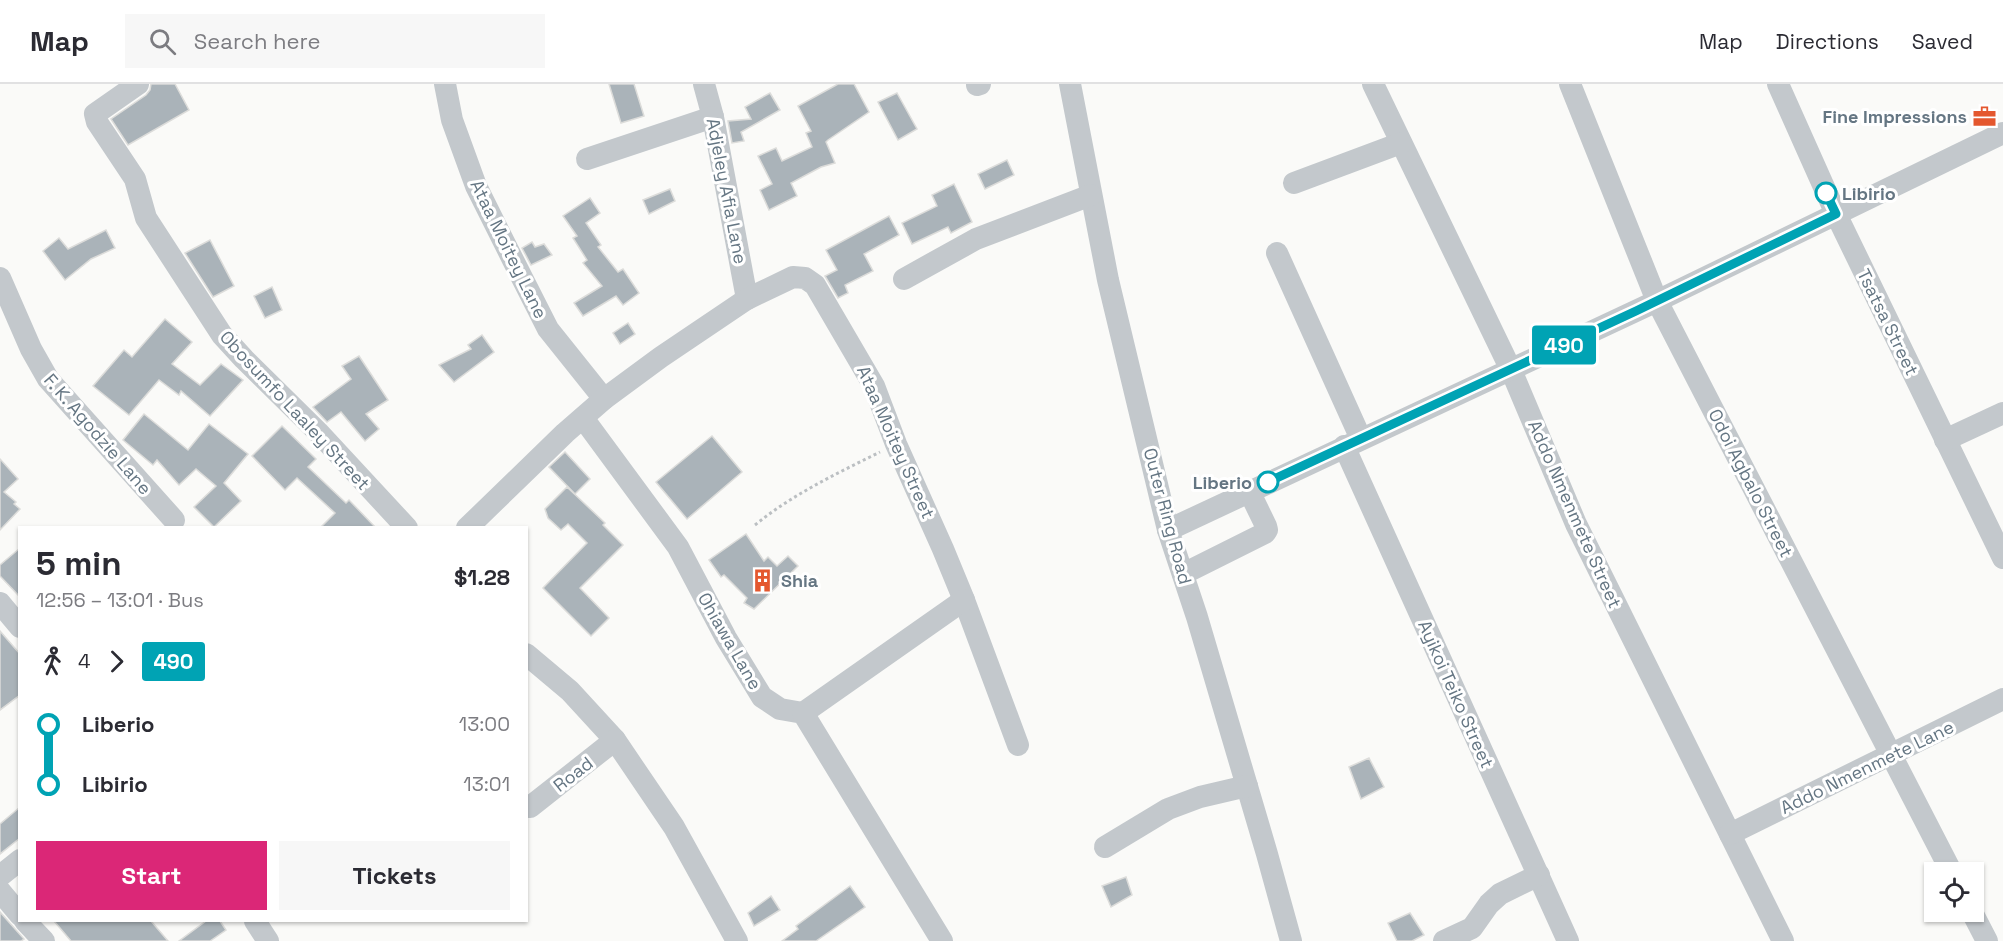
<!DOCTYPE html>
<meta charset="utf-8">
<style>
:root{--surface:#fff;--page:#f7f7f7;--text:#2b2b33;--muted:#7c7c81;--line:#e1e1e2;--accent:#db2777}
body{margin:0;font-family:"Space Grotesk",sans-serif;background:var(--page);color:var(--text);height:100vh;display:flex;flex-direction:column;font-size:22px;white-space:nowrap}
*{box-sizing:border-box;margin:0}
p{font-size:20px;color:var(--muted)}
.icon{flex:none;width:33px;height:33px;fill:none;stroke:currentColor;stroke-width:2;stroke-linecap:round;stroke-linejoin:round}
.map{position:relative;flex:1;overflow:hidden}
.side{position:absolute;left:18px;top:442px;width:510px;height:396px;display:flex;flex-direction:column;background:var(--surface);border-radius:0px;box-shadow:0 2px 4px #0004}
.side>*{flex:none}
.badge{padding:0 12px;border-radius:4px;font-size:21px;line-height:39px}
.tools{position:absolute;left:1924px;top:778px;display:grid;gap:12px}
.tools a{display:grid;place-items:center;width:60px;height:60px;border-radius:0px;background:var(--surface);box-shadow:0 2px 4px #0004;font-size:30px}
.map>.badge{position:absolute;translate:-50% -50%;box-shadow:0 0 0 3px #fff}
.legs{display:flex;align-items:center;gap:9px;height:66px;padding:0 18px;font-size:20px}
.legs p{margin-inline-start:auto}
.summary{display:flex;align-items:center;justify-content:space-between;height:102px;padding:0 18px}
h1{font-size:33px;font-weight:700;line-height:45px}
.action{display:flex;gap:12px;margin-top:auto;padding:12px 18px}
.action a{flex:1;height:69px;border-radius:0px;background:var(--accent);color:#fff;font-size:24px;font-weight:700;line-height:69px;text-align:center}
.action a+a{background:var(--page);color:var(--text)}
ul{padding:0 18px;list-style:none}
li{display:flex;align-items:center;gap:21px;height:60px;font-size:22px}
li i{display:grid;place-items:center;width:9px;height:100%;margin:0 8px;background:currentColor}
li i::after{content:'';width:15px;height:15px;margin:-8px;border:4px solid;border-radius:50%;background:var(--surface)}
li p{margin-inline-start:auto}
li:first-child i{background:linear-gradient(#0000 50%,currentColor 0)}
li:last-child i{background:linear-gradient(currentColor 50%,#0000 0)}
header{display:flex;align-items:center;gap:36px;box-sizing:border-box;height:84px;padding:0 30px;background:var(--surface);border-bottom:2px solid var(--line)}
header strong{font-size:28px}
nav{display:flex;gap:33px;margin-inline-start:auto;font-size:21px}
.search{width:420px;height:54px;background:var(--page);display:flex;align-items:center;gap:15px;box-sizing:border-box;padding:0 21px;border-radius:0px;color:var(--muted);font-size:22px}
.map>svg:first-child{display:block}
</style>
<header>
<strong>Map</strong>
<div class="search"><svg class="icon" aria-label="search" viewBox="0 0 24 24"><circle cx="10" cy="10" r="6"/><path d="M15 15l6 6"/></svg>Search here</div>
<nav><a>Map</a><a>Directions</a><a>Saved</a></nav>
</header>
<div class="map">
<svg width="2003" height="857" viewBox="0 0 2003 857">
<rect width="100%" height="100%" fill="#fafaf8"/>
<g fill="#aab3b9" stroke="#dcdcda" stroke-width="1.5">
<path d="M151,0H175L189,26L128,61L111,35L146,11L150,6Z"/>
<path d="M609,0H634L644,32L621,39Z"/>
<path d="M838,0H854L869,28L828,56L826,58L835,79L821,83L791,99L797,112L769,126L760,106L772,100L758,72L776,64L782,77L812,63L806,49L811,47L798,22Z"/>
<path d="M770,9L780,26L741,48L744,57L732,59L728,37L751,35L745,23Z"/>
<path d="M897,9L917,45L898,56L878,18Z"/>
<path d="M1007,76L1014,91L985,105L978,90Z"/>
<path d="M954,100L972,138L951,149L948,143L912,160L902,139L937,122L932,111Z"/>
<path d="M670,105L675,117L649,130L643,116Z"/>
<path d="M590,114L600,129L586,139L601,161L598,163L618,188L623,185L639,209L623,221L616,212L583,232L574,219L602,202L583,179L587,176L573,154L577,152L563,132Z"/>
<path d="M889,132L899,151L864,170L873,187L845,201L848,209L838,214L825,192L837,186L826,166Z"/>
<path d="M106,146L115,164L91,175L65,196L43,167L59,154L68,165Z"/>
<path d="M210,156L234,202L213,213L185,169Z"/>
<path d="M532,158L535,163L544,160L552,171L531,181L522,164Z"/>
<path d="M272,203L282,226L265,234L254,212Z"/>
<path d="M165,235L192,258L172,280L200,301L221,280L243,296L210,332L181,307L179,311L159,296L129,331L93,302L124,266L132,273Z"/>
<path d="M628,239L635,250L620,260L613,249Z"/>
<path d="M482,251L494,268L454,298L439,281L471,265L468,261Z"/>
<path d="M359,272L388,316L366,330L379,345L365,357L341,328L327,338L313,323L351,295L342,282Z"/>
<path d="M144,330L188,366L209,340L248,370L224,399L241,417L214,443L194,423L216,402L196,385L179,401L157,376L153,381L123,356Z"/>
<path d="M282,342L316,375L308,383L346,419L349,416L376,444H320L335,429L297,394L285,406L252,372Z"/>
<path d="M712,352L742,388L687,435L656,398Z"/>
<path d="M565,368L590,395L575,410L549,383Z"/>
<path d="M0,375L18,395L4,408L16,418L14,420L20,425L0,446Z"/>
<path d="M567,403L605,439L603,441L623,461L580,504L609,534L591,552L543,504L587,459L568,440L561,446L548,434L545,425Z"/>
<path d="M746,450L764,477L768,473L777,482L788,472L798,482L754,525L744,519L747,514L724,491L721,493L709,476Z"/>
<path d="M20,464V513L0,492V481Z"/>
<path d="M0,547L20,570V611L0,626Z"/>
<path d="M1369,674L1384,703L1361,715L1349,683Z"/>
<path d="M20,723V754L0,770V740Z"/>
<path d="M1126,793L1132,811L1111,823L1102,802Z"/>
<path d="M850,802L865,823L816,857H782L798,845L796,842Z"/>
<path d="M771,812L780,826L754,842L748,829Z"/>
<path d="M0,828L24,855L21,857H0Z"/>
<path d="M1410,829L1424,851L1412,857H1397L1388,839Z"/>
<path d="M54,837H151L168,857H71Z"/>
<path d="M206,837H220L226,846L210,857H179Z"/>
</g>
<g fill="none" stroke-linecap="round" stroke-linejoin="round">
<path stroke="#bbbfc2" stroke-width="3" stroke-dasharray="3 3" stroke-linecap="butt" d="M755,441C793,410 836,390 880,368"/>
<g stroke="#c3c8cc" stroke-width="22">
<path d="M138,0L95,30L97,38L135,95L146,134L222,251L244,275L318,348L407,444"/>
<path d="M445,0L452,36L476,102L513,176L548,245L604,315"/>
<path d="M704,0L713,33L747,215"/>
<path d="M1070,0L1108,196L1168,446L1197,533L1267,770L1291,857"/>
<path d="M1373,0L1511,286L1576,440L1783,857"/>
<path d="M1570,0L1657,217L1952,789"/>
<path d="M1778,0L1836,130L2003,474"/>
<path d="M977,1L980,0"/>
<path d="M587,75L713,33"/>
<path d="M1294,99L1401,59"/>
<path d="M1277,169L1361,355"/>
<path d="M0,194L31,265L48,295L174,436"/>
<path d="M904,195L976,155L1091,111"/>
<path d="M583,334L678,463L726,554L762,613L780,625L803,629L942,857"/>
<path d="M1945,356L2003,329"/>
<path d="M1344,362L1568,857"/>
<path d="M467,444L565,349L604,315L661,273L747,215L793,193L805,194L815,201L874,302L896,360L943,465L964,516L1018,661"/>
<path d="M1168,446L1657,217L2003,49"/>
<path d="M1183,490L1265,449L1267,446L1266,442L1249,407"/>
<path d="M0,519L20,543"/>
<path d="M526,570L570,607L615,656L674,743L737,857"/>
<path d="M803,629L964,516"/>
<path d="M530,723L615,656"/>
<path d="M1730,750L2003,615"/>
<path d="M1105,763L1168,725L1200,713L1247,702"/>
<path d="M0,792L20,776"/>
<path d="M0,807L20,831"/>
<path d="M1972,828L1987,857"/>
<path d="M25,837L44,857"/>
<path d="M255,837L268,857"/>
<path d="M1444,857L1472,844L1489,820L1500,810L1539,791"/>
</g>
</g>
<g fill="none" stroke-linecap="round" stroke-linejoin="round">
<defs>
<path id="line-1" d="M1268,398L1636,227L1836,130L1826,109"/>
</defs>
<use href="#line-1" stroke="#fff" stroke-width="14"/>
<use href="#line-1" stroke="#00a3b4" stroke-width="9"/>
</g>
<defs>
<symbol id="office-bare" viewBox="-9 -9 18 18"><path d="M-6-3h4V-5.5h4V-3h4V5H-6ZM-1-4.5V-3h2v-1.5ZM-6 0V1H6V0Z" fill="#e4572e" stroke="#fff" stroke-width="2.5" paint-order="stroke"/></symbol>
<symbol id="building-bare" viewBox="-9 -9 18 18"><path d="M-4-6H4V6H1V3H-1V6H-4ZM-2.5-4.3h1.7v1.8h-1.7ZM.8-4.3h1.7v1.8H.8ZM-2.5-1h1.7V.8h-1.7ZM.8-1h1.7V.8H.8Z" fill="#e4572e" stroke="#fff" stroke-width="2.5" paint-order="stroke"/></symbol>
</defs>
<g fill-rule="evenodd">
<use href="#office-bare" x="1968" y="16" width="33" height="33"/>
<use href="#building-bare" x="746" y="480" width="33" height="33"/>
</g>
<g fill="#fff" stroke="#00a3b4" stroke-width="3">
<circle cx="1826" cy="109" r="10"/>
<circle cx="1268" cy="398" r="10"/>
</g>
<g text-anchor="middle" dominant-baseline="central" stroke-width="6" stroke-linejoin="round" paint-order="stroke">
<g font-size="18" font-weight="bold" fill="#657683" stroke="#fff" text-anchor="end">
<text x="1967" y="32">Fine Impressions</text>
<text x="781" y="496" text-anchor="start">Shia</text>
</g>
<g font-size="18" fill="#657683" stroke="#fff">
<text transform="translate(727 107) rotate(79)">Adjeley Afia Lane</text>
<text transform="translate(509 165) rotate(64)">Ataa Moitey Lane</text>
<text transform="translate(1888 238) rotate(64)">Tsatsa Street</text>
<text transform="translate(295 326) rotate(47)">Obosumfo Laaley Street</text>
<text transform="translate(98 350) rotate(49)">F. K. Agodzie Lane</text>
<text transform="translate(896 358) rotate(66)">Ataa Moitey Street</text>
<text transform="translate(1751 399) rotate(63)">Odoi Agbalo Street</text>
<text transform="translate(1575 430) rotate(66)">Addo Nmenmete Street</text>
<text transform="translate(1168 432) rotate(75)">Outer Ring Road</text>
<text transform="translate(730 557) rotate(60)">Ohiawa Lane</text>
<text transform="translate(1456 610) rotate(66)">Ayikoi Teiko Street</text>
<text transform="translate(1867 683) rotate(-26)">Addo Nmenmete Lane</text>
<text transform="translate(573 690) rotate(-38)">Road</text>
</g>
<g font-size="18" font-weight="bold" fill="#657683" stroke="#fff" text-anchor="start">
<text x="1842" y="109">Libirio</text>
<text x="1252" y="398" text-anchor="end">Liberio</text>
</g>
</g>
</svg>
<div class="tools">
<a><svg class="icon" aria-label="locate" viewBox="0 0 24 24"><circle cx="12" cy="12" r="6"/><path d="M12 2v4M12 18v4M2 12h4M18 12h4"/></svg></a>
</div>
<b class="badge" style="left:1564px;top:261px;background:#00a3b4;color:#fff">490</b>
<section class="side">
<div class="summary"><div><h1>5 min</h1><p>12:56 – 13:01 · Bus</p></div><b>$1.28</b></div>
<div class="legs"><svg class="icon" aria-label="walk" viewBox="0 0 24 24"><circle cx="13" cy="4" r="2"/><path d="M13 8l-2 6 4 7M11 14l-3 7M7 12l3-4h3l4 4"/></svg>4<svg class="icon" aria-label="forward" viewBox="0 0 24 24"><path d="M9 5l7 7-7 7"/></svg><b class="badge" style="background:#00a3b4;color:#fff">490</b></div>
<ul>
<li><i style="color:#00a3b4"></i><b>Liberio</b><p>13:00</p></li>
<li><i style="color:#00a3b4"></i><b>Libirio</b><p>13:01</p></li>
</ul>
<div class="action"><a>Start</a><a>Tickets</a></div>
</section>
</div>
